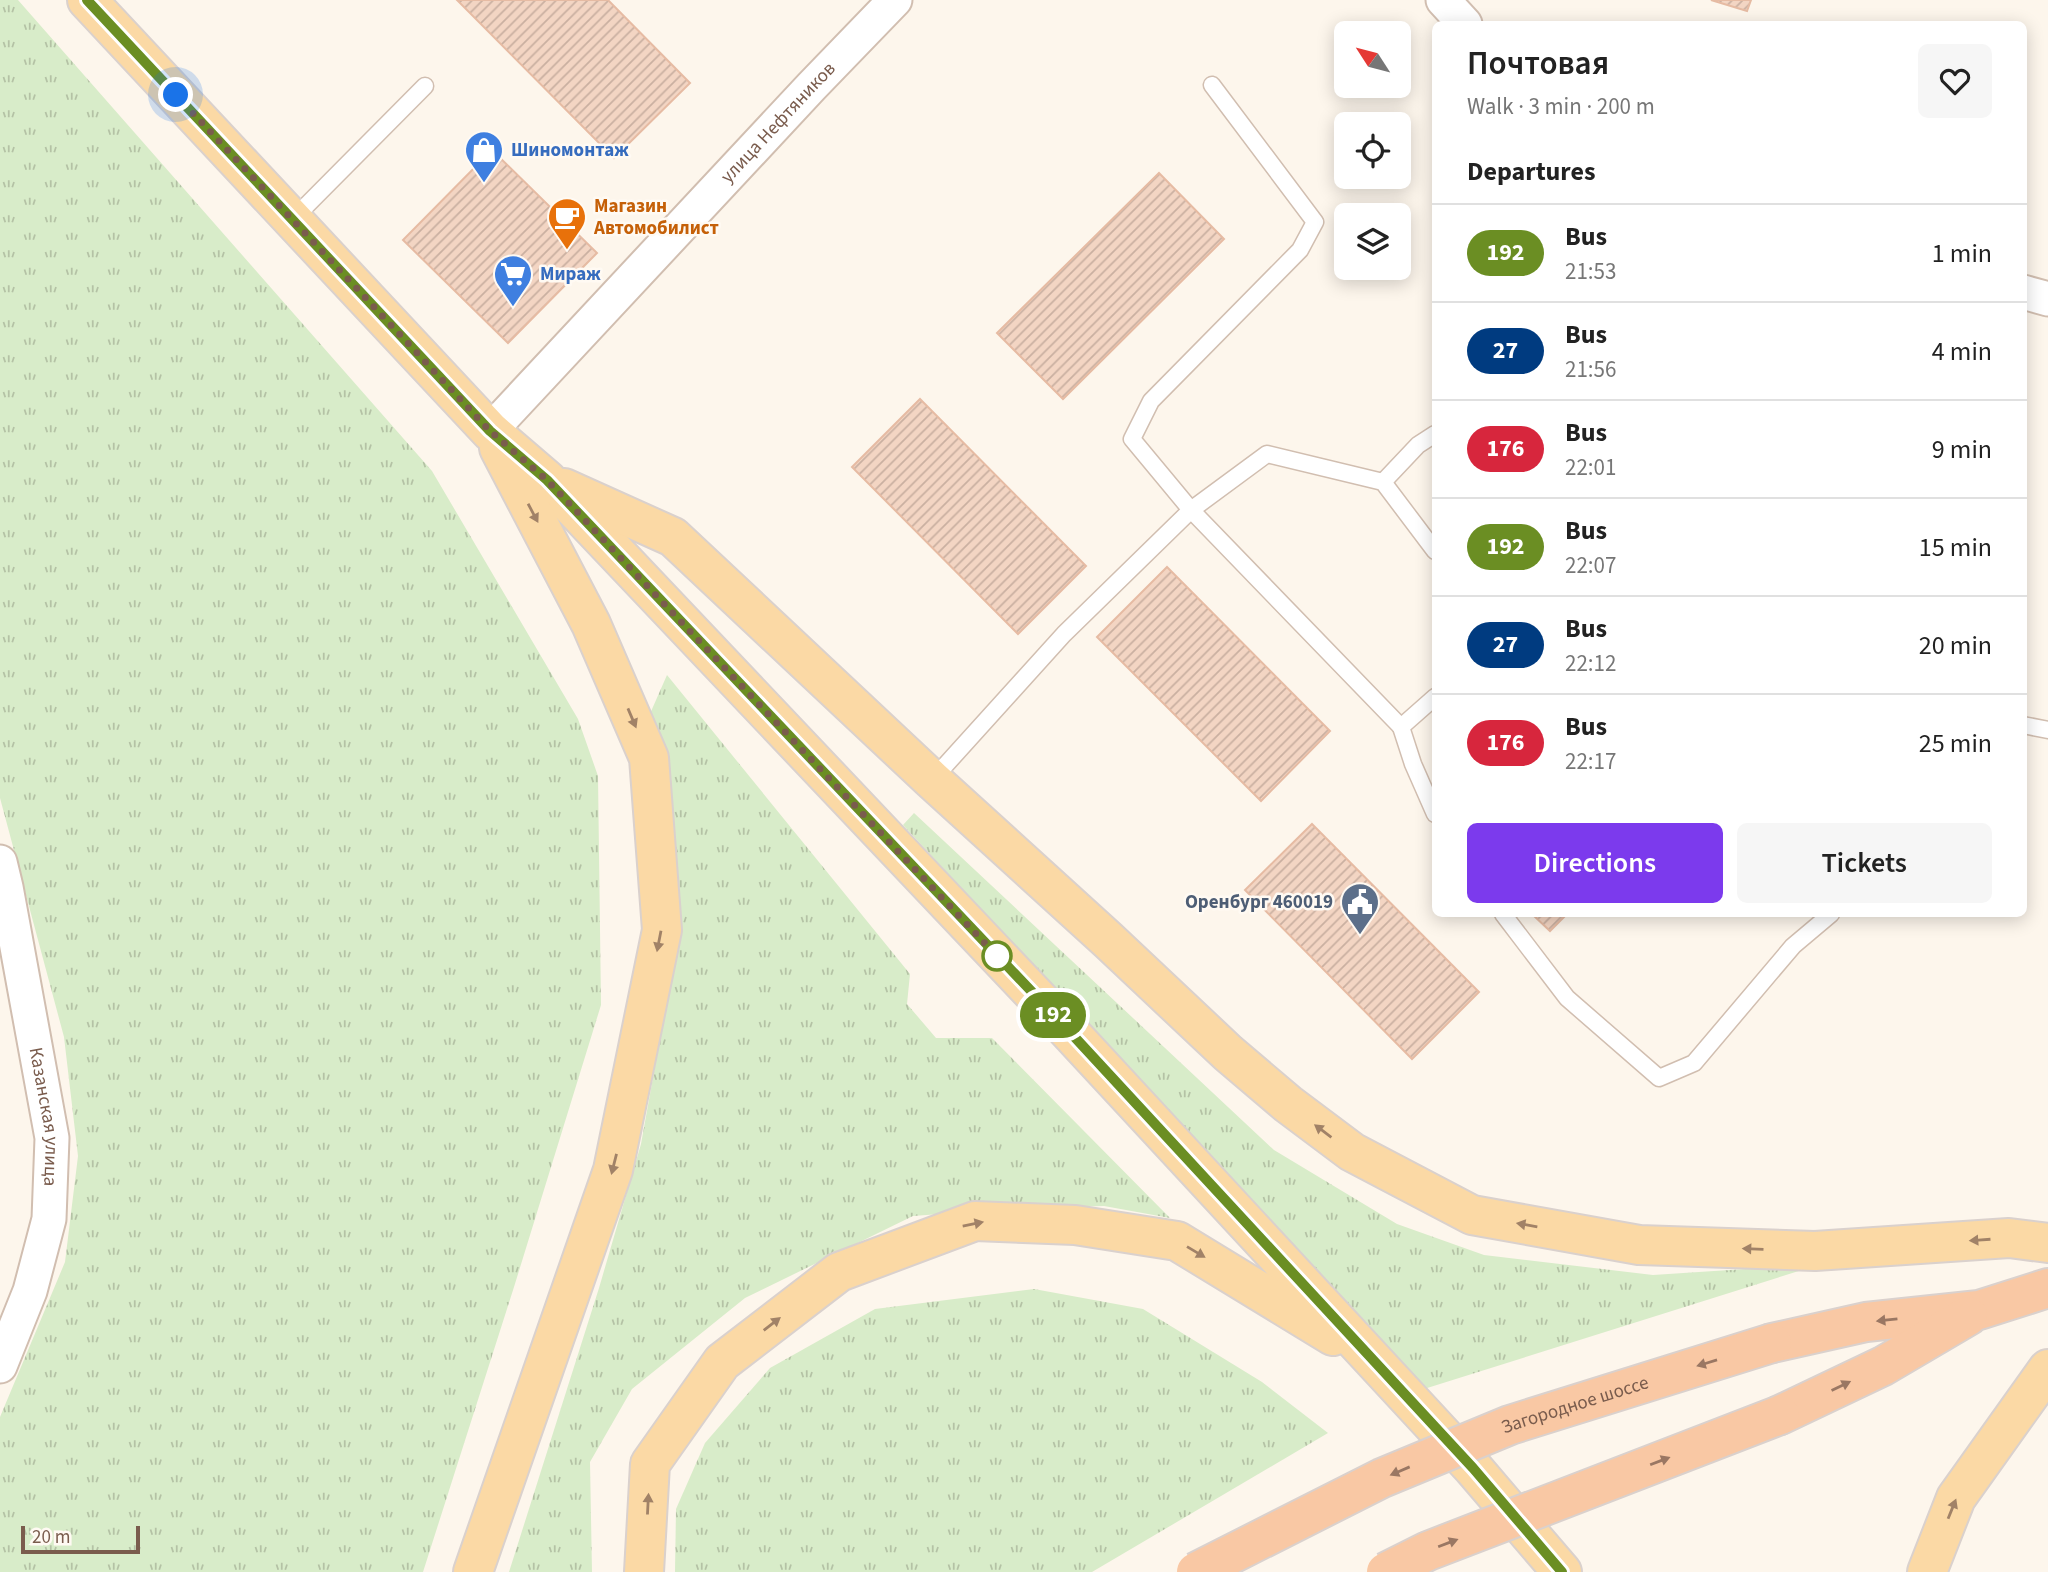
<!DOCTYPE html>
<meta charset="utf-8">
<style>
:root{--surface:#fff;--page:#f6f6f6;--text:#222;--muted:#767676;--line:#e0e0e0;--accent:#7c3aed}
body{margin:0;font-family:"Source Sans 3",sans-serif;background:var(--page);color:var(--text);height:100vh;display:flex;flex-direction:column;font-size:26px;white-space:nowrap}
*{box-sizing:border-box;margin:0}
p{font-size:23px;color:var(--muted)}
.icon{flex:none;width:38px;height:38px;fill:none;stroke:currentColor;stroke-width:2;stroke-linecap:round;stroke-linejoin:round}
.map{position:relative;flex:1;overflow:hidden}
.drawer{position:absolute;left:1432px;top:21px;width:595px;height:896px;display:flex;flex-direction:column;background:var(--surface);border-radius:10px;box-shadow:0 4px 18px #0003}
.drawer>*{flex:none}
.badge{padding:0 14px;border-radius:23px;font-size:24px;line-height:46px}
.needle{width:46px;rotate:306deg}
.fabs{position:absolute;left:1334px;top:21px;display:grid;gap:14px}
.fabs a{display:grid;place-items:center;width:77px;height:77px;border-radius:10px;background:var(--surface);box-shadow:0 4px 18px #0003;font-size:35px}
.scale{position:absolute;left:21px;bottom:18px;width:119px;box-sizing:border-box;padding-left:7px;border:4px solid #7a5c4d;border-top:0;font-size:19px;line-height:24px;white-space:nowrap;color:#7a5c4d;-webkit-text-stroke:5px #fffaf3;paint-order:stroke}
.you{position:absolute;width:35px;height:35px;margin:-18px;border:5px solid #fff;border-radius:50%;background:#1a73e8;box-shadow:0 0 0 10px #1a73e833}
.map>.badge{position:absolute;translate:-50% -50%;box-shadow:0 0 0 4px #fff}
h2{padding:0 35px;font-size:26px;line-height:63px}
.round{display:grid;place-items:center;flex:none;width:74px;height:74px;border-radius:10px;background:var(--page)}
.headline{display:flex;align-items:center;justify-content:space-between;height:119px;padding:0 35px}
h1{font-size:33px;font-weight:600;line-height:52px}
.button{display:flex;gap:14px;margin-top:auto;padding:14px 35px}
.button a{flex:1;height:80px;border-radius:10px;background:var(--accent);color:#fff;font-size:28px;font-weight:600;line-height:80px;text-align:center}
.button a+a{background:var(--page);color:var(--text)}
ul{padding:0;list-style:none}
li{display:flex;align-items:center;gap:21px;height:98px;padding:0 35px;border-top:2px solid var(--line)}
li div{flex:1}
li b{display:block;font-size:26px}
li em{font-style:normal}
li .badge{min-width:77px;font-weight:700;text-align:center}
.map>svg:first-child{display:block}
</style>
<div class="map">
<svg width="2048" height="1572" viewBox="0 0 2048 1572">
<defs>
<pattern id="grass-tufts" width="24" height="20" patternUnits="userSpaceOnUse" patternTransform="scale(1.75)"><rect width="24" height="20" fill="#d8ecc9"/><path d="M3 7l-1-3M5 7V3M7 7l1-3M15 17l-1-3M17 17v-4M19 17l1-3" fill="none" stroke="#b4c2a5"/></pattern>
<pattern id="building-hatch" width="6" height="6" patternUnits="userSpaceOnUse" patternTransform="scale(1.75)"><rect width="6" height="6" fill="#f3d5c3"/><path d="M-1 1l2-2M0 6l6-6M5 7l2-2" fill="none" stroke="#cab0a1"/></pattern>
</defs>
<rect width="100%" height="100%" fill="#fdf6ec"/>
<g fill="url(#grass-tufts)">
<path d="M0,0H18L432,471L578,719L598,776L601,1005L514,1287L423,1572H0V1417L65,1262L78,1156L64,1037L0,798Z"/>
<path d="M667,675L910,974L907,1004L936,1038H992L1170,1218L1104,1206L1022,1208L913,1216L745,1298L632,1389L590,1462L592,1572H509L599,1288L641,1144L676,950L649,716Z"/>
<path d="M914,813L1274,1150L1397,1224L1484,1255L1653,1275L1821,1264L1424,1389L903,825Z"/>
<path d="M1034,1289L1143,1309L1262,1382L1328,1433L1092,1572H675L676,1509L705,1443L770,1368L875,1309Z"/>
</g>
<g fill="url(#building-hatch)" stroke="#e6bba3" stroke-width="2">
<path d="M457,0H608L690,83L614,158Z"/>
<path d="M1711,0H1751L1747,11Z"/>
<path d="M492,150L597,253L508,343L403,240Z"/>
<path d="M1159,173L1224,239L1063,399L997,333Z"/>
<path d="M920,399L1086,566L1018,634L852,467Z"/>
<path d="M1167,567L1330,731L1261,801L1097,637Z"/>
<path d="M1312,824L1479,992L1412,1059L1245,890Z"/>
<path d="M1532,914H1567L1550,931Z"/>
</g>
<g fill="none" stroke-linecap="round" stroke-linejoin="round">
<defs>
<g id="service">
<path d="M1212,85L1315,222L1300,250L1151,401L1132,439L1191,510L1401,727"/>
<path d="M292,220L425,86"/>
<path d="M1383,482L1418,445L1435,434"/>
<path d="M1435,697L1401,727L1413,764L1435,814"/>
<path d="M2023,725L2048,730"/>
<path d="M932,780L1064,634L1191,510L1267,454L1383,482L1435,551"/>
<path d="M1503,914L1567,998L1659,1078L1694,1063L1793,946L1831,914"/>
</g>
<g id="minor">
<path d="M1443,0L1465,24"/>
<path d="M2023,292L2048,299"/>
<path id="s1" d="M490,431L811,87L895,0"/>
<path id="s2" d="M0,862L6,887L52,1138L49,1219L30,1291L0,1366"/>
</g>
<g id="primary">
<path d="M87,0L490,431L547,480L1051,1012L1473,1468L1562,1572"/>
<path d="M564,488L673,537L932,780L1108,940L1228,1053L1288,1104L1352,1152L1472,1215L1639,1245L1815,1251L2009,1238L2048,1243"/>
<path d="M473,1572L613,1170L662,930L649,758L591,624L499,448"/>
<path d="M644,1572L650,1464L722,1362L839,1272L975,1221L1075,1225L1177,1241L1333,1336"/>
<path d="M1927,1572L1956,1498L2048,1369"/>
</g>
<g id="trunk">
<path d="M1772,1343L1866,1322L1979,1310L2048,1288"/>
<path d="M1780,1415L1883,1366L1968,1316"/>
</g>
</defs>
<use href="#service" stroke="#d1beb0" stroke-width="19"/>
<use href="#minor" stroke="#d1beb0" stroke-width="37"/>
<use href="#primary" stroke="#dad1cd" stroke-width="42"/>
<use href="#trunk" stroke="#dad1cd" stroke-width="42"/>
<use href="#service" stroke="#fff" stroke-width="16"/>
<use href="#minor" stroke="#fff" stroke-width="33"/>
<use href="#primary" stroke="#fbd9a5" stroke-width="38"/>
<use href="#trunk" stroke="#f9c8a4" stroke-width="38"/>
<defs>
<g id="trunk-bridge">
<path id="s3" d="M1196,1572L1382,1478L1510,1425L1772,1343"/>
<path d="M1386,1572L1428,1551L1780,1415"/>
</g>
</defs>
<use href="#trunk-bridge" stroke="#dad1cd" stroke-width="42" stroke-linecap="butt"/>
<use href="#trunk-bridge" stroke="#f9c8a4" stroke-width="38"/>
</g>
<defs><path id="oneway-solid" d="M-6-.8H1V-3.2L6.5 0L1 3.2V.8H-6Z" transform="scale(1.75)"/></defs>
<g fill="#a18267">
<use href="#oneway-solid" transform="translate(533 513) rotate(62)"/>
<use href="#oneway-solid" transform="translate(632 718) rotate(67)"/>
<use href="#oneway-solid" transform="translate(659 941) rotate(101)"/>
<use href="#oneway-solid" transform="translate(1323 1131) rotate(-143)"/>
<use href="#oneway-solid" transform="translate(614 1164) rotate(104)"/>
<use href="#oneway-solid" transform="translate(973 1224) rotate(-11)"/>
<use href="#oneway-solid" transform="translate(1527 1225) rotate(-170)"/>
<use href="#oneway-solid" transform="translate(1980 1240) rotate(176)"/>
<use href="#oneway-solid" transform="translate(1753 1249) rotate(-178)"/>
<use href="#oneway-solid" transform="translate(1196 1252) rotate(31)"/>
<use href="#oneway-solid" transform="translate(772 1324) rotate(-38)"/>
<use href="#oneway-solid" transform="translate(648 1504) rotate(-87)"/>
<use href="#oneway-solid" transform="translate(1952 1509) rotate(-68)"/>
</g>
<g fill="#9a7763">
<use href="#oneway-solid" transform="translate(1887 1320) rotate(174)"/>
<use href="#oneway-solid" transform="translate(1707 1363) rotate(163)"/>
<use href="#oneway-solid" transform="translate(1841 1386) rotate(-26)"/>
<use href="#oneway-solid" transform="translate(1660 1461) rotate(-21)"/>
<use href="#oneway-solid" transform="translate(1400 1471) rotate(157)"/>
<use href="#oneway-solid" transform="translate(1448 1543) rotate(-21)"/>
</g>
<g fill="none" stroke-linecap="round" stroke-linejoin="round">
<defs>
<path id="line" d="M87,0L490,431L547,480L1069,1031L1473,1468L1562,1572"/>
</defs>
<use href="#line" stroke="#fff" stroke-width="16"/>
<use href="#line" stroke="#6b8e23" stroke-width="10"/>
<path stroke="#7a5c4d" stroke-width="7" stroke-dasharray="0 12.6" d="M176,95L490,431L547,480L997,956"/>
</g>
<defs>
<symbol id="shop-pin" viewBox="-11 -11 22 30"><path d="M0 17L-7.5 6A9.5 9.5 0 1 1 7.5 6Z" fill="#3f7fe0" stroke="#fffaf3"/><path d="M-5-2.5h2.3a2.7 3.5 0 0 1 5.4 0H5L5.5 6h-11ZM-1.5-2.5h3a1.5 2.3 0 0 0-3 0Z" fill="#fff"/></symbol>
<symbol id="cafe-pin" viewBox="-11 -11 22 30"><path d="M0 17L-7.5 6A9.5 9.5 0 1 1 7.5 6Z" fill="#e8710a" stroke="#fffaf3"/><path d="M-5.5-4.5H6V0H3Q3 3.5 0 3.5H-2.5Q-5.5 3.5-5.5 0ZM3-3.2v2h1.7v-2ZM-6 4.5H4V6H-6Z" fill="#fff"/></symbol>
<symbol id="supermarket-pin" viewBox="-11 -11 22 30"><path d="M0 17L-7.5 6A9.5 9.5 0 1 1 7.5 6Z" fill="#3f7fe0" stroke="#fffaf3"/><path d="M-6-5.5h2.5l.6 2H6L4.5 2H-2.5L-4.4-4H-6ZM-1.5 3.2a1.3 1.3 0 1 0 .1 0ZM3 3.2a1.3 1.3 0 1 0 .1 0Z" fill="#fff"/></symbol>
<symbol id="civic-pin" viewBox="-11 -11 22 30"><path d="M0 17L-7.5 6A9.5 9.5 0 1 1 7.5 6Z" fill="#5c6f8a" stroke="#fffaf3"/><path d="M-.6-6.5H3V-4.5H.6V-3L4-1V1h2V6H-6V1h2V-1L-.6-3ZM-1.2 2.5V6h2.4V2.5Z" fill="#fff"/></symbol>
</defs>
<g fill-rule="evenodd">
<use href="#shop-pin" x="462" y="128" width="44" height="60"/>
<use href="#cafe-pin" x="545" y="195" width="44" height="60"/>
<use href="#supermarket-pin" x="491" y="252" width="44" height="60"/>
<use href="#civic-pin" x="1338" y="880" width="44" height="60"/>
</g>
<circle fill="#fff" stroke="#6b8e23" stroke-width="3.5" cx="997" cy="956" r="14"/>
<g text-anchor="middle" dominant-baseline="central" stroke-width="5" stroke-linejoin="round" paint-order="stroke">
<g font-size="19" fill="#7a5c4d" stroke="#fffaf3">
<text stroke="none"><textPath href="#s1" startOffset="422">улица Нефтяников</textPath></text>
<text stroke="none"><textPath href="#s2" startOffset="259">Казанская улица</textPath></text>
<text stroke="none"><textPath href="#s3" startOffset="415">Загородное шоссе</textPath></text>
</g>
<g font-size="19" font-weight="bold" fill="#366cbe" stroke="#fffaf3" text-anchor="start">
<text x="511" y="150">Шиномонтаж</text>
<text x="540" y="274">Мираж</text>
</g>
<g font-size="19" font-weight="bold" fill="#c56008" stroke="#fffaf3" text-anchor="start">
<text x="594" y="206">Магазин<tspan x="594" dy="22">Автомобилист</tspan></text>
</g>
<g font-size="19" font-weight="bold" fill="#4e5e75" stroke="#fffaf3" text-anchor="end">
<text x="1333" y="902">Оренбург 460019</text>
</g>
</g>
</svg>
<div class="fabs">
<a><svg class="needle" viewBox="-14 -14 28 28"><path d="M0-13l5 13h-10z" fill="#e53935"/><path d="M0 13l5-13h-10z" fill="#767676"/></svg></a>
<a><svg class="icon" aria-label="locate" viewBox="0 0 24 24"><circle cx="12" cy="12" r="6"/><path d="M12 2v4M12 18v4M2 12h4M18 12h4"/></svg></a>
<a><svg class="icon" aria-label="layers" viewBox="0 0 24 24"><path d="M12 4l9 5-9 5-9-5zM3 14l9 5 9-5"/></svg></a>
</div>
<div class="scale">20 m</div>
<div class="you" style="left:176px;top:95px"></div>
<b class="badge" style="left:1053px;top:1015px;background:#6b8e23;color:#fff">192</b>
<section class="drawer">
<div class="headline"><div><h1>Почтовая</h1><p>Walk · 3 min · 200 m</p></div><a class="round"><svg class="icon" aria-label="heart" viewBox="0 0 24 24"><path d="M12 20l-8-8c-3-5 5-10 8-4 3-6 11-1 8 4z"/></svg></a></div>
<h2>Departures</h2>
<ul>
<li><span class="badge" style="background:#6b8e23;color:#fff">192</span><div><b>Bus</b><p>21:53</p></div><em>1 min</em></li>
<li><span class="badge" style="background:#003b80;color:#fff">27</span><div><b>Bus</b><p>21:56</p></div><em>4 min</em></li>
<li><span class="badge" style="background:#d7263d;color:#fff">176</span><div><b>Bus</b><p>22:01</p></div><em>9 min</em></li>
<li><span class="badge" style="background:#6b8e23;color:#fff">192</span><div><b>Bus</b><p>22:07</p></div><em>15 min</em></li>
<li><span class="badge" style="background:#003b80;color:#fff">27</span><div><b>Bus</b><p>22:12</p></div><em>20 min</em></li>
<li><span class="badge" style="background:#d7263d;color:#fff">176</span><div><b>Bus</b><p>22:17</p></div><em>25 min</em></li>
</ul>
<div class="button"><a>Directions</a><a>Tickets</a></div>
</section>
</div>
